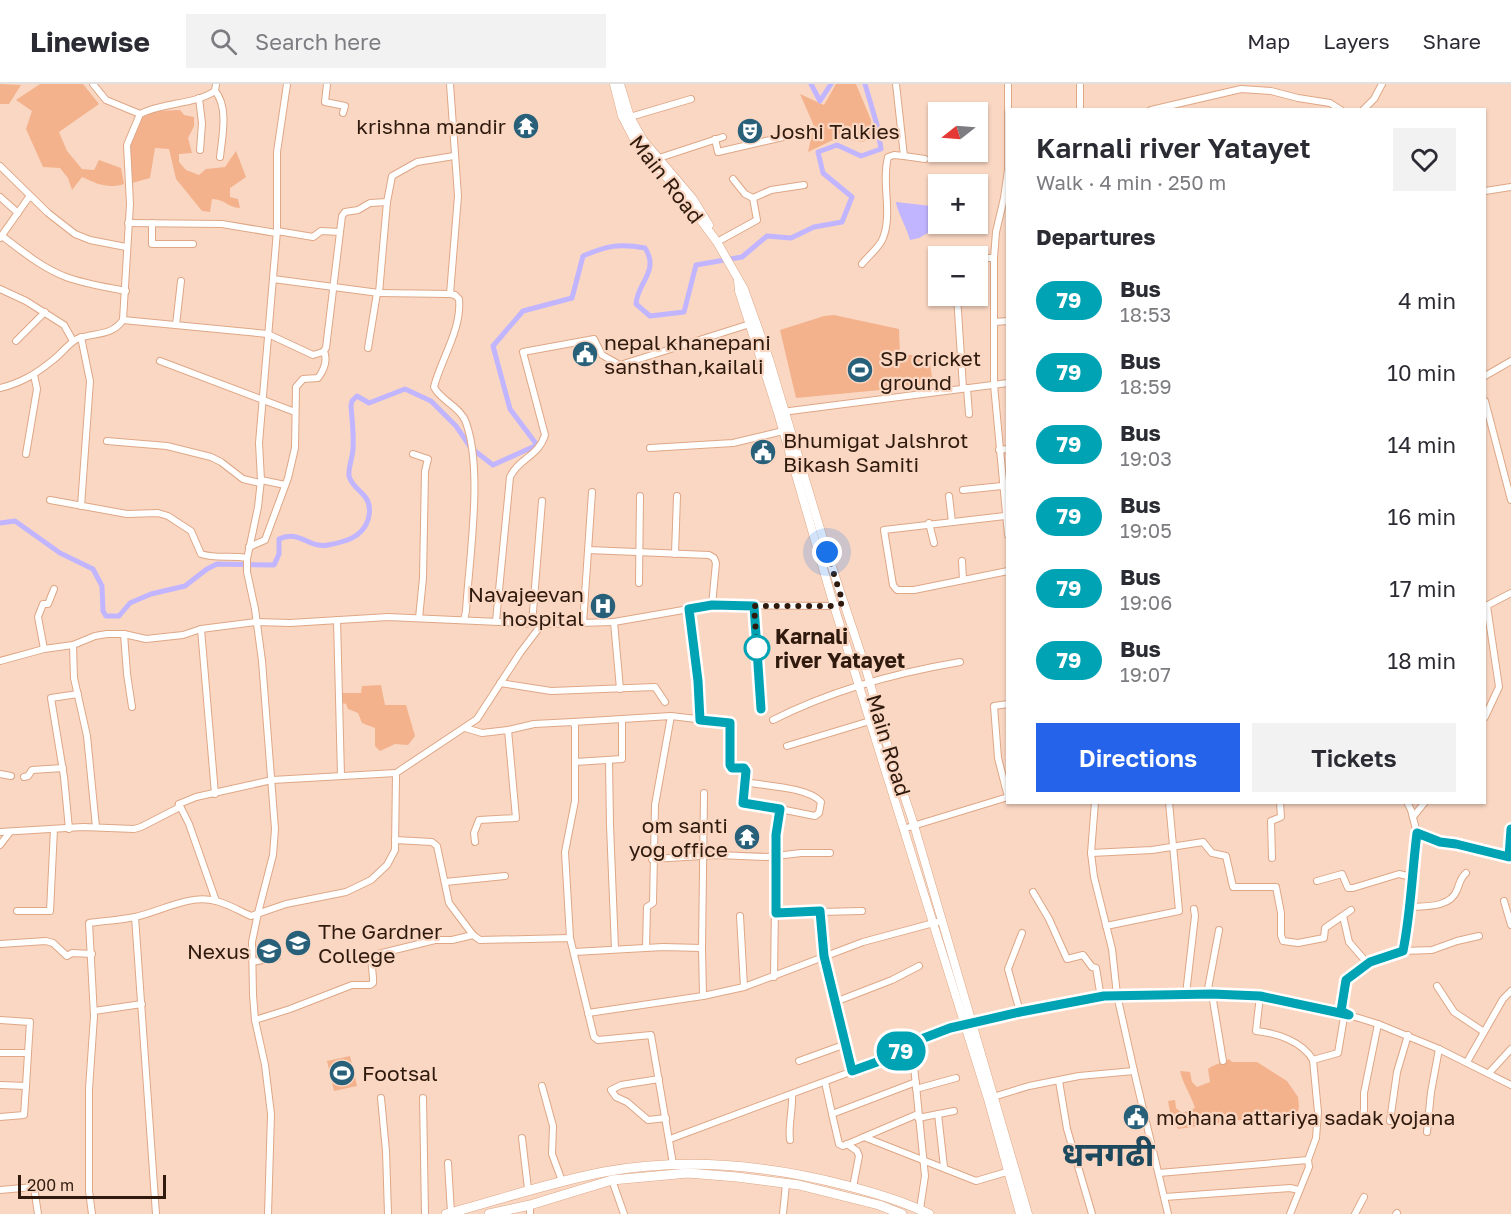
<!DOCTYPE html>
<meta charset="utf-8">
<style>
:root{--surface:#fff;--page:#f2f2f3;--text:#2b2b33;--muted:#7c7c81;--line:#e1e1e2;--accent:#2563eb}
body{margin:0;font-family:"Golos Text","Noto Sans Devanagari",sans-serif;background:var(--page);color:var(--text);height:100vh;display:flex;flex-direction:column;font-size:22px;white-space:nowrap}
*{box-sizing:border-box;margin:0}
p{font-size:20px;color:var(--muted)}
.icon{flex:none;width:33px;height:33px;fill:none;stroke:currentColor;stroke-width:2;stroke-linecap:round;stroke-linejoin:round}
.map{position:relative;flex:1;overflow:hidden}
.sheet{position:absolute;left:1006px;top:24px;width:480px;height:696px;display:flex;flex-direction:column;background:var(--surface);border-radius:0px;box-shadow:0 2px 4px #0004}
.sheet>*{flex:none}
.badge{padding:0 12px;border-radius:20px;font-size:21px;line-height:39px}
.needle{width:39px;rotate:253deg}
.tools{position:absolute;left:928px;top:18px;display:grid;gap:12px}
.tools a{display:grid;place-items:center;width:60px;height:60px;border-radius:0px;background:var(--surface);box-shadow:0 2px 4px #0004;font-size:30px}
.scale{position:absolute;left:18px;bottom:15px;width:148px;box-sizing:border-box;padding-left:6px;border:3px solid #2f1a0d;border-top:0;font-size:16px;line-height:21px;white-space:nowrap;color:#2f1a0d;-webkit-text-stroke:4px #fad7c3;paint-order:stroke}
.you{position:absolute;width:30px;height:30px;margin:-15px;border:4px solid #fff;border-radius:50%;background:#1a73e8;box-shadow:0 0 0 9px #1a73e833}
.map>.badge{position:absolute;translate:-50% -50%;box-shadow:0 0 0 3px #fff}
h2{padding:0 30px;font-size:22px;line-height:54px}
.round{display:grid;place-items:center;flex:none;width:63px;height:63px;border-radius:0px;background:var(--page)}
.summary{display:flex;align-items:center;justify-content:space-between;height:102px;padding:0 30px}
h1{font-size:28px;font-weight:600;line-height:45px}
.button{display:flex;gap:12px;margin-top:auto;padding:12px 30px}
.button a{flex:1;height:69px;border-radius:0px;background:var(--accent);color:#fff;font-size:24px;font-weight:600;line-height:69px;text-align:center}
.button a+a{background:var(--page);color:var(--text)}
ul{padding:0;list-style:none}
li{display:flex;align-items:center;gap:18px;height:72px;padding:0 30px}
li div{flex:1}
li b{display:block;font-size:22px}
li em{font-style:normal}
li .badge{min-width:66px;font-weight:700;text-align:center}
header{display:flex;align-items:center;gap:36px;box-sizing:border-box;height:84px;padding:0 30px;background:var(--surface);border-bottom:2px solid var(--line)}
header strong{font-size:28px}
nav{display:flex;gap:33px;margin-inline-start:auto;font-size:21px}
.search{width:420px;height:54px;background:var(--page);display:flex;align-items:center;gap:15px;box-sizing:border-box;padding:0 21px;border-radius:0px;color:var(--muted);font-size:22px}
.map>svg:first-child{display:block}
</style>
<header>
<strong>Linewise</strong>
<div class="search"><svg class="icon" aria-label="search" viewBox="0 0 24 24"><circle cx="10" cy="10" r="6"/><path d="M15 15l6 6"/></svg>Search here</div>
<nav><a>Map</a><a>Layers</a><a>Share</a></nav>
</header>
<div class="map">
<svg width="1511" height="1130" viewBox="0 0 1511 1130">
<rect width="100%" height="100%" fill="#fad7c3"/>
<g fill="#f3b28c">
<path d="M0,0L21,1L9,20H0Z"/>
<path d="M40,0H83L99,20L59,48L67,67L82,85L94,86L99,76L121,84L124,100C108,105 97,100 82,93L72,106L68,94L60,84L43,83L26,45L32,27L16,16Z"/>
<path d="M836,0H856L871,36L872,52L863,58L837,54L808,68L814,42L800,10L824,21Z"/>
<path d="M180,26L184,31L194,33V42L188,54L192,69L179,70V78L186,86L199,91L206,85L225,83L236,67L246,93L230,104V113L238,115L240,124C228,124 225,115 212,115L210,128L202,127L176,95L169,65L155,64L150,94L132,99C131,86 126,66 132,54C136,46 140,41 143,32L157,27Z"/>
<path d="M834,231L899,245L900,271H929L933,301L796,314L780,246L824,232Z"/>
<path d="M381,601L385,621H406L415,652L408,661L395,660L380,667L375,662V644L362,639L358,629L348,625L346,620L342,619L341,609H361L362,602Z"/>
<path d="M350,972L357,1002L334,1007L327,977Z"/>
<path d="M1229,975L1232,978H1257L1287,997L1298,1013L1299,1023L1297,1031H1276L1178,1045L1170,1028L1168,1017L1175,1016L1176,1024L1182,1029L1195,1024C1191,1011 1183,1000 1180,987L1190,988L1192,998L1197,1003L1210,998L1208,985C1214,980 1223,979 1229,975Z"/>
</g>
<path fill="#c1b5ff" d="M896,118L931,122L933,146L919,154L910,156C908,147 896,124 896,118Z"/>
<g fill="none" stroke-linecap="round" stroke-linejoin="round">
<g stroke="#c1b5ff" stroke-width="5">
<path d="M811,0L820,17L831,0"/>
<path d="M0,439L15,437L60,469L93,485L102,502L103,527L106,532H119L130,519L151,510L185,502L207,485L217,480L274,481L279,470V455C299,445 309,465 328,461C344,458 362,454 368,436C370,429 370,420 366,414C360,406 351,401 349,392C348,383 353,373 353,364C354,350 352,336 351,322L352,317L357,312L369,319L405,305L431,317L456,342L471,364L493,381L537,361L510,325L493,262L523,227L572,214L583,172C606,162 619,159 645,164C660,187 637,199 636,220L650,232L684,228L696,181L742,173L767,152L791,154L814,143L842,138L852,113L823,89L818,68L837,61L861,72L881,65L877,41L865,0"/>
</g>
<defs>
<g id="minor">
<path d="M93,0L106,16L140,30"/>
<path d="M327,0L325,18L345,22L343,29"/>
<path d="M896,0L904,72L925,75"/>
<path d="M1080,0V26"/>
<path d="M215,7C229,23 222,54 220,73"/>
<path d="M199,14L202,39L200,66"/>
<path d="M1151,26L1241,5L1271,7L1298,14L1330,19L1341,26"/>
<path d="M1363,26L1374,15L1382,0"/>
<path d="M630,33L691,15"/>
<path d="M715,55L718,68L783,53"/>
<path d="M659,74L723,53"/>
<path d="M0,82L48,129L75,150L90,156L126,163"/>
<path d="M733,95L745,110L753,114"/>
<path d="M1485,107L1511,103"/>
<path d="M0,113L18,129"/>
<path d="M128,139L222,140L276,149"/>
<path d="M152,139V160H193"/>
<path d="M340,148L342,132L345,128L358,126L370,119L387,118"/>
<path d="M2,152C22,167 42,184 66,193C85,200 106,203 126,207"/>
<path d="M0,154L29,113L32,114"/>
<path d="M717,158L757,136L753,114L771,106L804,101"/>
<path d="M978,174H994"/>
<path d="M862,180C868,172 880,163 883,154C893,129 881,99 888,73L894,71L904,72"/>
<path d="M273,195L379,209L387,118L392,92L417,78L454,72"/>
<path d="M0,205L26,217L64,241L73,257"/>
<path d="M379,209L450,210L458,112L450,0"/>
<path d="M450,210L455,211L459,215C462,245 441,275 434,303C440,316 458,321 465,336C484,383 469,475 466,527L464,536"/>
<path d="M957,212L963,304"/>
<path d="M123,236L268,250L313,271L323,268L326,264L340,148L321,147L313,153L277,147"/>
<path d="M995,238L1008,237"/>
<path d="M176,241L181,197"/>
<path d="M16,257L45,228"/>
<path d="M368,264L377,209"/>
<path d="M160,277L295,328"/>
<path d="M1485,292L1511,277"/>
<path d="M0,304C21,299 36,290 53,276C61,270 68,260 77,255C94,248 111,253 123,236L130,120L127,61L140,30C164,18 194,21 215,7L216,0"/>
<path d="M967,304L969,330"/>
<path d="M1485,317L1511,416"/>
<path d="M782,328L1008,299"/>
<path d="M107,357L167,362L211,373L221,378L243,395L260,399"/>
<path d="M650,364L733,359L783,347"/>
<path d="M999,366L1008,365"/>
<path d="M26,370L37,305L34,291"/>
<path d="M413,370L428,375L425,387L423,494L419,534"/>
<path d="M261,396L285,401"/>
<path d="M963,406L1002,402"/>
<path d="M949,412L952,438"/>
<path d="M50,416L127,430L158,429L168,432L191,447L201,470C216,475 232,471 247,474"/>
<path d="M81,422L90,297L81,253"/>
<path d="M1005,432L884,446L893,501L897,506H914L1008,487"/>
<path d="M929,439L934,459"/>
<path d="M1008,451L994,301V174L996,148L1004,114L1008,86V0"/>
<path d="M249,463L265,456L288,394L295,364L296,303L303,295L318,294C324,286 328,277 324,267"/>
<path d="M588,466L709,471L714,474L716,479L712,521"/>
<path d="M675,470L677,412"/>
<path d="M962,477L963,496"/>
<path d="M639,499L640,412"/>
<path d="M754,522L761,625"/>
<path d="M1486,522L1511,509"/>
<path d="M689,525L698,597L700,636"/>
<path d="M337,536L341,692"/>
<path d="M496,537L510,393C519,374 538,373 545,351L523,268L594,255L602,271L620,281L750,240"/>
<path d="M614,538L620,605"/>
<path d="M532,540L542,417"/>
<path d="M583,540L592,408"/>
<path d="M201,545L215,710"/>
<path d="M124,550L127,590L132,623"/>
<path d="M73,561L74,594L87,652L96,743"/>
<path d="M44,565L38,533L43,520H48L54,505"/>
<path d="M0,577L44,565L73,561L95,552L107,550H124L146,555L183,551L201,545L256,538L290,539L388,533L542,540"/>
<path d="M500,599L551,607L655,603L665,618"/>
<path d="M671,632L730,639V681L732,684H744L746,687L743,719L780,725"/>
<path d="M1485,633L1499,603L1487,522"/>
<path d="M773,636C832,606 895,589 960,578"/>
<path d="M573,638L671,632L655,721L653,819L647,823L646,864"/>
<path d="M465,644L482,649L508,646L516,734L479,736L474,749L475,758"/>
<path d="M508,646L534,640L573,638L575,642V717L565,768L570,854"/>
<path d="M787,662L870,637"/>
<path d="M609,677L610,741L615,865"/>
<path d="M575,678L622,675V636"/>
<path d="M0,690L11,692"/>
<path d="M24,693L28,692L32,686L63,684"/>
<path d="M745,698C765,702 808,703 821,718L819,729L815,732L780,725L776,751L774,893"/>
<path d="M1008,713L998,674L994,622L1008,620"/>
<path d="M1095,718L1091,769L1094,793L1112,865L1117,911L1134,987L1168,1130"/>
<path d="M179,720L189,740L216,817"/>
<path d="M1413,733L1425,718"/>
<path d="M69,745L64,693L51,614L78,610"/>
<path d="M903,745L1008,713"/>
<path d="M0,748L83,743L134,745L141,743L178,724L179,720L196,713L272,696L396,689"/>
<path d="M1417,749L1440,758L1511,773"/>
<path d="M395,756L432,758L437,762L449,819L473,851L480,856L570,854L594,953L598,956L651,951L673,1080"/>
<path d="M0,761L10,748"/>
<path d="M1091,769L1152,766L1203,758L1212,769L1226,772L1233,803H1276L1281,829V851L1283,857L1298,859L1324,854L1325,844L1351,826"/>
<path d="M1509,773L1511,745"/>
<path d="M1272,774L1271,737L1281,733L1280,718"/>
<path d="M652,775L718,771L767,773L801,769H830"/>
<path d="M1317,797L1342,790L1348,804H1353L1399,790L1412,793"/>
<path d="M445,798L505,792"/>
<path d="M1033,808L1049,835L1067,875L1083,871L1092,883L1096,884L1100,908L1104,912"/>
<path d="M1504,817L1511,841"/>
<path d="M1410,823C1426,822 1450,824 1457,806C1460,799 1460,794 1466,789"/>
<path d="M17,827H50L54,745"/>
<path d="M820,827L824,872L852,987"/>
<path d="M776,829L862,827"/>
<path d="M740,832L744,903"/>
<path d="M1343,832L1349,858L1368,880"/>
<path d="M135,833L156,1130"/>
<path d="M1106,842L1179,827L1169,718"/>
<path d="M0,860L46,857L53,859L67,872L72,869L92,870"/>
<path d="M702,864L704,709"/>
<path d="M1403,867L1432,866L1457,857L1479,852"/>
<path d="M574,868L663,863L702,864L703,912L744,903L863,858L941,837"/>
<path d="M253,878L277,873"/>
<path d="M1437,902L1454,928L1484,948"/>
<path d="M1186,910L1195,832L1194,825"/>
<path d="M1207,910L1219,846"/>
<path d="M1212,910L1223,977"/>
<path d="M1260,912L1256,947C1276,949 1302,957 1313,976"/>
<path d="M835,918L892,896L919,882"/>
<path d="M94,927L142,920"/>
<path d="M1020,928L1008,885L1022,849"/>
<path d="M588,929L703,912"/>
<path d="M0,936L30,938L28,969"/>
<path d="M255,936L290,925L352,901H370L373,899C374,890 369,878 374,871L435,856H452L473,851"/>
<path d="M0,969H28L26,1002L0,1001"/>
<path d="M799,977L846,960"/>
<path d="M1467,978L1503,915L1511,907"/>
<path d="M1489,989L1511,965"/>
<path d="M659,995L621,1001L611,1006L616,1013L627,1018L648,1036L666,1034"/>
<path d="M1059,997L1067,1045L1092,1130"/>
<path d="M825,998L832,1030"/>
<path d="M916,998L832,1030L839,1060L843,1062L918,1030"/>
<path d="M542,1002L553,1042L552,1070L562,1097"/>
<path d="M916,1005L956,994"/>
<path d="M993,1013L1029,1002L1079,992L1134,987"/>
<path d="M381,1014L386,1067L388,1130"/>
<path d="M423,1014L425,1130"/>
<path d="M938,1030L944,1083"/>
<path d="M0,1033L24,1031L26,1002"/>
<path d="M918,1034L954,1027"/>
<path d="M1364,1034V1009L1378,940"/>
<path d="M1390,1037L1397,988L1408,951"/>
<path d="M1427,1048L1431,1008L1439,965"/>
<path d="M864,1053L976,1097L1010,1087"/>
<path d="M522,1054L528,1105"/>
<path d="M670,1055L888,974L912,962"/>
<path d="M790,1056C788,1040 793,1026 792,1010"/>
<path d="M847,1060L857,1067L859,1072L853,1103"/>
<path d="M448,1079L451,1129"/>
<path d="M1159,1089L1308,1076"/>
<path d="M612,1096L624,1130"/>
<path d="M0,1106L34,1103L38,1130"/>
<path d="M1165,1113L1290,1104L1299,1106"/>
<path d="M530,1121V1130"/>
<path d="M920,1125L925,1092L912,962L924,954L964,940L1104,912L1212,910L1260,912L1349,931L1378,940L1439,965L1511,1001"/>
<path d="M92,1130L89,1107V1005L94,932L89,839C105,837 120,836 135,833C162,827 189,810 216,817C228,820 240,827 251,832L286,820L346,808L371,796L387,781L395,766L396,689L477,635L520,569L542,540L614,538L712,521L834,522L843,519"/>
<path d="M268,1130L271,1030L265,981L255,936L253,911L252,858L258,829L273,771L275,745L262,577L255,525L247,488V475L258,423L261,396L259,359L277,147V68L287,0"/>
<path d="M783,1130L786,1100"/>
<path d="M1290,1130L1309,1083L1308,1076L1316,1054L1318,1028L1313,976L1338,969L1344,933L1349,931L1341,927L1346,896L1370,878L1403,867L1410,836L1411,805L1417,749L1411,726L1407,718"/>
<path d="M1355,1130L1364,1113"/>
<path d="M1396,1130L1397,1129"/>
</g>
<g id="major">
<path d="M614,0L622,32L636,59L683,112L717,158L744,205L769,275L827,468L866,585L887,660L914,741L1028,1130"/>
<path d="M620,0L630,33L643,56L693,115L709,141"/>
<path d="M738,196L739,207L778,329L834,522L988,1015L1020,1130"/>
</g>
<g id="highway">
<path d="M446,1130C499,1116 551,1098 604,1088C686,1073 768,1081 848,1102C875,1109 903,1117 929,1130"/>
<path d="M489,1130L530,1121L612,1096L688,1089L737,1093L799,1101L879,1121L902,1130"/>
</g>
</defs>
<use href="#minor" stroke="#dea786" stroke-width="8"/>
<use href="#major" stroke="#dea786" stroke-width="9"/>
<use href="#highway" stroke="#dea786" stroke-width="10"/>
<use href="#minor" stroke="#fff" stroke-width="6"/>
<use href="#major" stroke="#fff" stroke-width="8"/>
<use href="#highway" stroke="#fff" stroke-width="9"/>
</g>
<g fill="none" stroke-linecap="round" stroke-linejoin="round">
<defs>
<path id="line" d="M761,625L754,522L712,521L689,525L698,597L700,636L730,639V681L732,684H744L746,687L743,719L780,725L776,751V829L820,827L824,872L852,987L888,974L924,954L950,944L1020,928L1104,912L1212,910L1260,912L1349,931L1341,927L1346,896L1370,878L1403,867C1411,828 1412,788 1417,749L1440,758L1456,760L1509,773L1511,745"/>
</defs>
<use href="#line" stroke="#fff" stroke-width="14"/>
<use href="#line" stroke="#00a3b4" stroke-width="9"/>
<path stroke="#2f1a0d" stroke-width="6" stroke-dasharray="0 10.8" d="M757,564L754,522H834L843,519L827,468"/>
</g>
<defs>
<symbol id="temple-disc" viewBox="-11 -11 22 22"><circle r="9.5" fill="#28607a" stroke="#fad7c3"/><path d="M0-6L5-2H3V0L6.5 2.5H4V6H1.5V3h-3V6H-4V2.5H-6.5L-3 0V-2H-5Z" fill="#fff"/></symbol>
<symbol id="theatre-disc" viewBox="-11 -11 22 22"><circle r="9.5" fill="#28607a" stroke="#fad7c3"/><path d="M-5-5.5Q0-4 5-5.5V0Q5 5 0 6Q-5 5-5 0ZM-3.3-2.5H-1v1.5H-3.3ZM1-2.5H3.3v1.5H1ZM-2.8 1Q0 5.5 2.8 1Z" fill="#fff"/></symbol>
<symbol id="civic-disc" viewBox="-11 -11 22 22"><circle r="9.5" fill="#28607a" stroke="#fad7c3"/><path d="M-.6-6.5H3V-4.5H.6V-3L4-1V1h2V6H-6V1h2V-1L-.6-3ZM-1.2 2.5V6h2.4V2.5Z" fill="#fff"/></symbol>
<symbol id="stadium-disc" viewBox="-11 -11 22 22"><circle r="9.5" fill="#28607a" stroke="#fad7c3"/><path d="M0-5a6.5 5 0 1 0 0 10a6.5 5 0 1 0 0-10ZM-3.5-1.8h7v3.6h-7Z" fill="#fff"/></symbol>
<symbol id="hospital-disc" viewBox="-11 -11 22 22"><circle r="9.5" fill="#28607a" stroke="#fad7c3"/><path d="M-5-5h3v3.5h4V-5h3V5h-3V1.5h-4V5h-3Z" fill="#fff"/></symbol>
<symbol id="university-disc" viewBox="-11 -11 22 22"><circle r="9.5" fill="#28607a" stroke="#fad7c3"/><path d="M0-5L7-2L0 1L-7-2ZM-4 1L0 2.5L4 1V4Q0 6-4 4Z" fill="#fff"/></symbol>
</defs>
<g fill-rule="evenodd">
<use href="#temple-disc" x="511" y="27" width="30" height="30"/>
<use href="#theatre-disc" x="735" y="32" width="30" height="30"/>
<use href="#civic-disc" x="570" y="255" width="30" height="30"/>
<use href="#stadium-disc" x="845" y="271" width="30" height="30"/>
<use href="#civic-disc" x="748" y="353" width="30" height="30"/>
<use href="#hospital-disc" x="588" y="507" width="30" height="30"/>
<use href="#temple-disc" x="732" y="738" width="30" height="30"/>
<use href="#university-disc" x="283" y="844" width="30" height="30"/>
<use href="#university-disc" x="254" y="852" width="30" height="30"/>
<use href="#stadium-disc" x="327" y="974" width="30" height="30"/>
<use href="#civic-disc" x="1121" y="1018" width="30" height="30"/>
</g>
<circle fill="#fff" stroke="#00a3b4" stroke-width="3" cx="757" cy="564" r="12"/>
<g text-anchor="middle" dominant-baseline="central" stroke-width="4.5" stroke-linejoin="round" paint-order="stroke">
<g font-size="21" fill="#2f1a0d" stroke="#fad7c3" text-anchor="start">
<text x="506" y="42" text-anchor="end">krishna mandir</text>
<text x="770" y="47">Joshi Talkies</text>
<text x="604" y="258">nepal khanepani<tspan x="604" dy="24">sansthan,kailali</tspan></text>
<text x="880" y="274">SP cricket<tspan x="880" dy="24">ground</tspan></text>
<text x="783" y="356">Bhumigat Jalshrot<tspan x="783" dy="24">Bikash Samiti</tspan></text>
<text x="584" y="510" text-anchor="end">Navajeevan<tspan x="584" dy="24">hospital</tspan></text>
<text x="728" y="741" text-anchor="end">om santi<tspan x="728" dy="24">yog office</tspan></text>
<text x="318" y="847">The Gardner<tspan x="318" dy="24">College</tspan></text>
<text x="250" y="867" text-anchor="end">Nexus</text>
<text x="362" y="989">Footsal</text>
<text x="1156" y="1033">mohana attariya sadak yojana</text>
</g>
<g font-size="21" fill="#2f1a0d" stroke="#fad7c3">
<text transform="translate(667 95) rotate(52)">Main Road</text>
<text transform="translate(889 661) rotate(73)">Main Road</text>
</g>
<g font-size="21" font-weight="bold" fill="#2f1a0d" stroke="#fad7c3" text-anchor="start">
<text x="775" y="552">Karnali<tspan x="775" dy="24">river Yatayet</tspan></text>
</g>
<g font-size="33" font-weight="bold" fill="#1d495e" stroke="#fad7c3">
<text x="1108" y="1069">धनगढी</text>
</g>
</g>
</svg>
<div class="tools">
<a><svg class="needle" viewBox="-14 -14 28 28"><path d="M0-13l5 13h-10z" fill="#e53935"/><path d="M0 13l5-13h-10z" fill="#7c7c81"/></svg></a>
<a>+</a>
<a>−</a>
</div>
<div class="scale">200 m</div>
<div class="you" style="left:827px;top:468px"></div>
<b class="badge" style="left:901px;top:967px;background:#00a3b4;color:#fff">79</b>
<section class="sheet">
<div class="summary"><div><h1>Karnali river Yatayet</h1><p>Walk · 4 min · 250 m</p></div><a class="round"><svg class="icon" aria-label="heart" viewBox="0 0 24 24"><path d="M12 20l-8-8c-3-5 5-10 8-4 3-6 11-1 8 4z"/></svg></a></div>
<h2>Departures</h2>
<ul>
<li><span class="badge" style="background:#00a3b4;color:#fff">79</span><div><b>Bus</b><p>18:53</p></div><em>4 min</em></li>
<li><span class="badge" style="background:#00a3b4;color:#fff">79</span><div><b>Bus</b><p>18:59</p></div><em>10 min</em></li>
<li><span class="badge" style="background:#00a3b4;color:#fff">79</span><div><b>Bus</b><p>19:03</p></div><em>14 min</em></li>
<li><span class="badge" style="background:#00a3b4;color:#fff">79</span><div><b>Bus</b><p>19:05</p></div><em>16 min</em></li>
<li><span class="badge" style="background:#00a3b4;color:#fff">79</span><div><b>Bus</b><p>19:06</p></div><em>17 min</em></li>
<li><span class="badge" style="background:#00a3b4;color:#fff">79</span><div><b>Bus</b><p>19:07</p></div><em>18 min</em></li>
</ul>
<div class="button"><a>Directions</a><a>Tickets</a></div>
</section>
</div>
